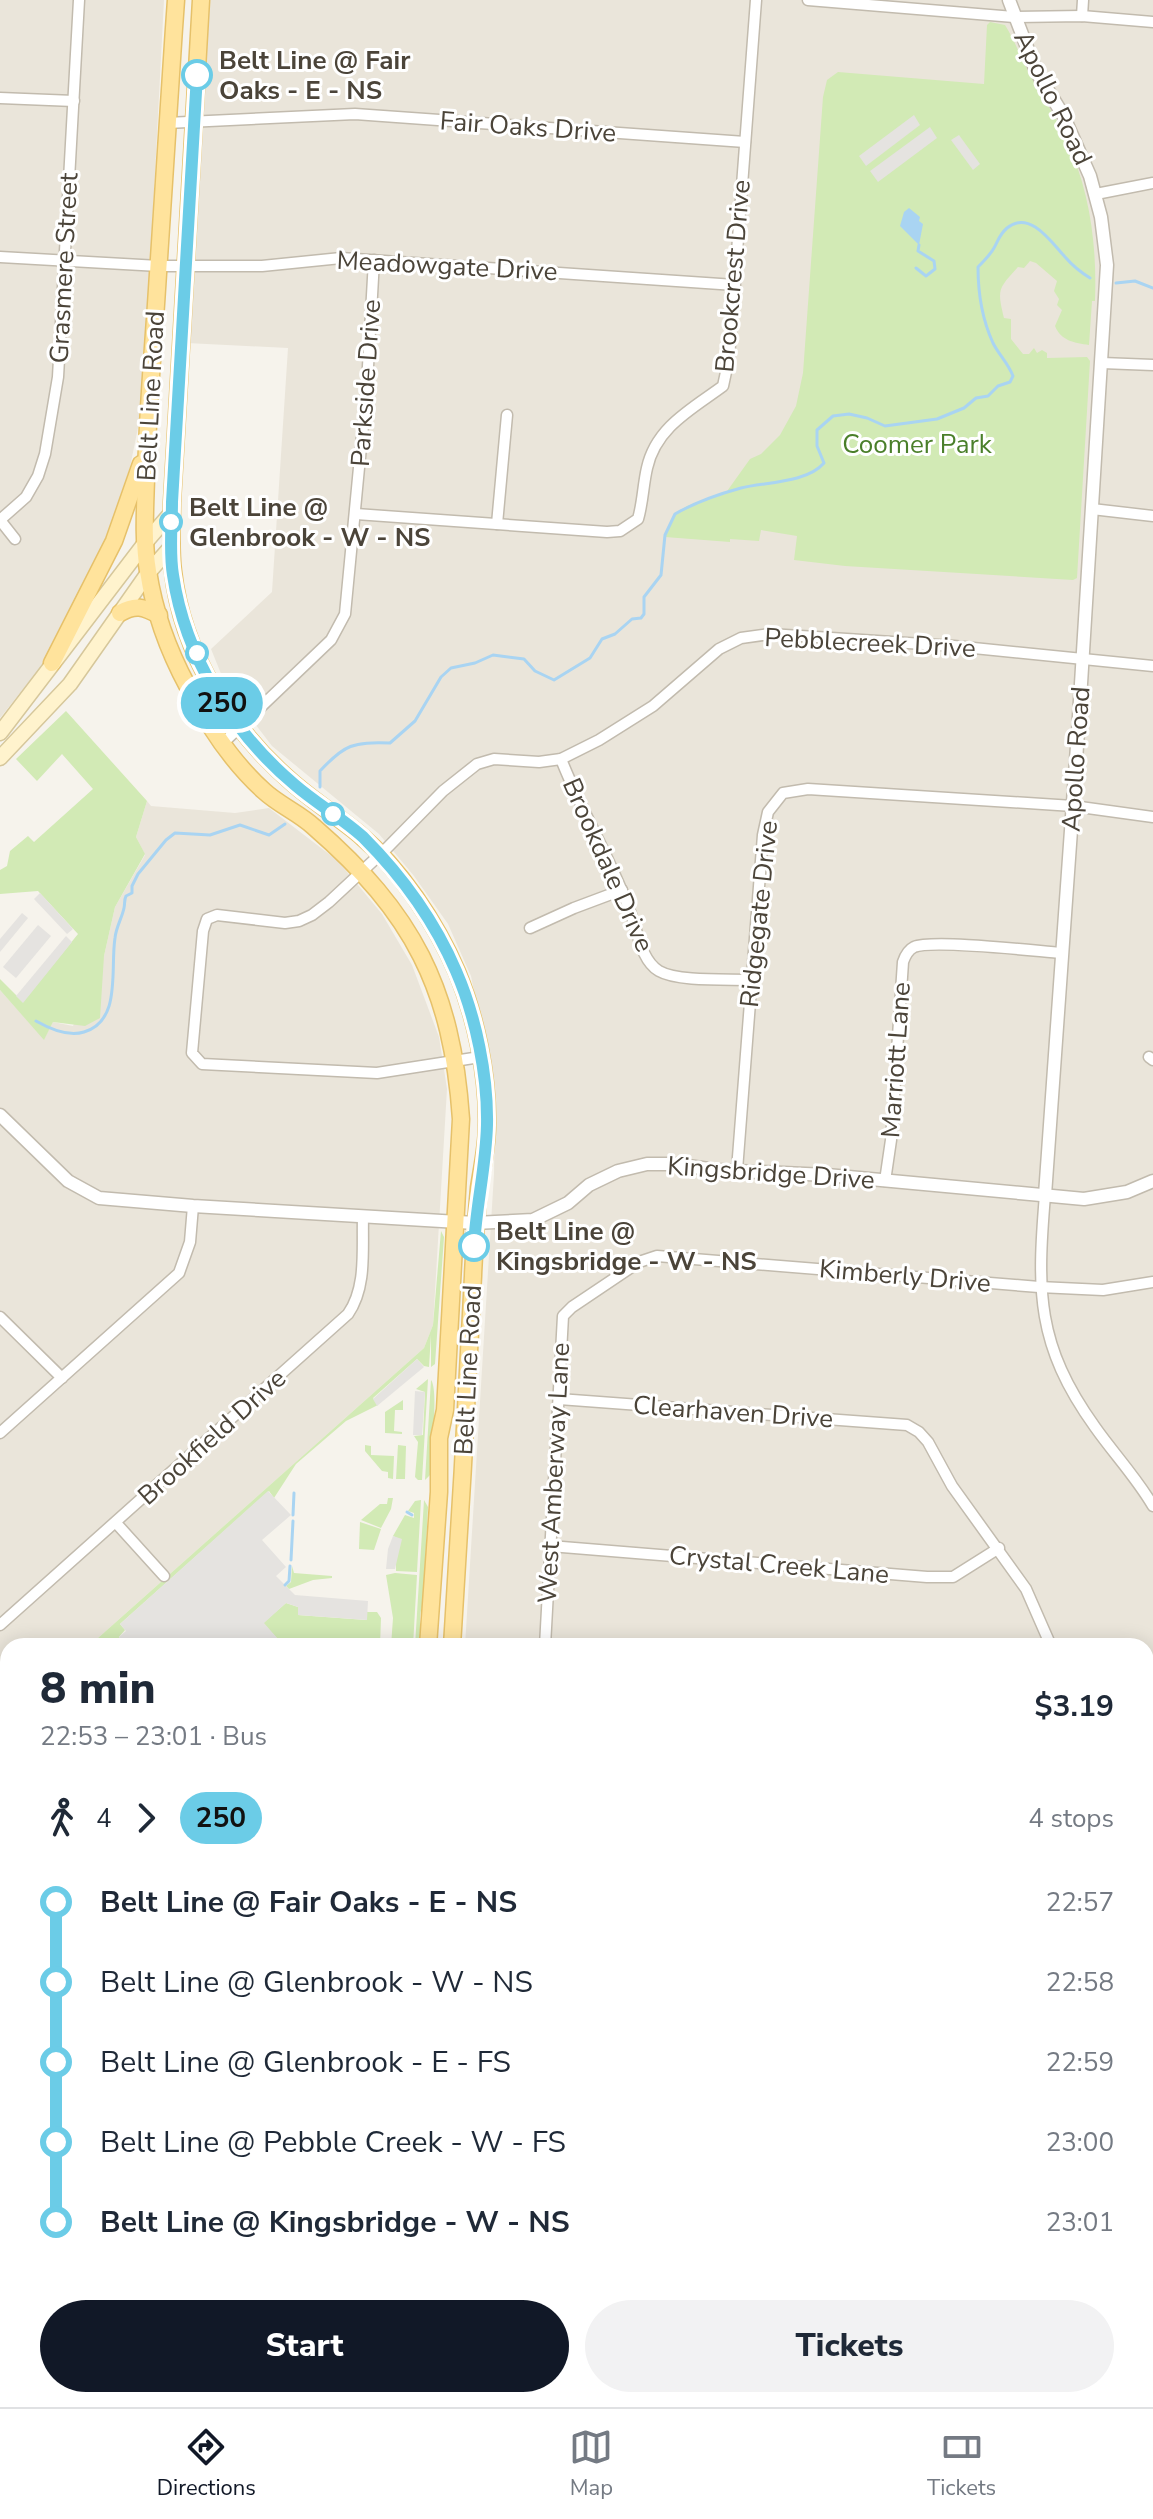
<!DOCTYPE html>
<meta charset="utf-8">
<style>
:root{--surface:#fff;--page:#f2f2f3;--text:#1f2937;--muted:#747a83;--line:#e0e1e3;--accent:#111827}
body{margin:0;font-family:"Nunito Sans",sans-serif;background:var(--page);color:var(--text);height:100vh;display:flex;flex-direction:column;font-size:30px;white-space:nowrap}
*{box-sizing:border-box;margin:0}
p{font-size:26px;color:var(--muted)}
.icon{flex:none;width:44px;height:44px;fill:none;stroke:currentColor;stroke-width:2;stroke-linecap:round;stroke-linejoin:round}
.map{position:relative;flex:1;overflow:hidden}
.panel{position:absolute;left:0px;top:1638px;width:1154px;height:770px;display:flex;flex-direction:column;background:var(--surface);border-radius:24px 24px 0 0;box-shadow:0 4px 20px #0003}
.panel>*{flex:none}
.badge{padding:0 16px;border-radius:26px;font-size:28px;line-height:52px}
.map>.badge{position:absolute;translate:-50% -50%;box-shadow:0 0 0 4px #fff}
.legs{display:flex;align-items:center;gap:12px;height:88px;padding:0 40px;font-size:26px}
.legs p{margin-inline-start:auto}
.overview{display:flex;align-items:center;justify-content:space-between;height:136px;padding:0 40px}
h1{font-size:44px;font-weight:800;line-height:60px}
.cta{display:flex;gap:16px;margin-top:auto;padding:16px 40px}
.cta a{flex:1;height:92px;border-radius:48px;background:var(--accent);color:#fff;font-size:32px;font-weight:800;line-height:92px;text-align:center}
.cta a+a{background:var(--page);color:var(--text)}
ul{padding:0 40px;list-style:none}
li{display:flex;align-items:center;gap:28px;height:80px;font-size:30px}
li i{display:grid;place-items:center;width:12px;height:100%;margin:0 10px;background:currentColor}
li i::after{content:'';width:20px;height:20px;margin:-10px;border:6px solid;border-radius:50%;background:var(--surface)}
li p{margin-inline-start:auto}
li:first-child i{background:linear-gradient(#0000 50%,currentColor 0)}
li:last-child i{background:linear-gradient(currentColor 50%,#0000 0)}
.tabs{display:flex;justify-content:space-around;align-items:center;height:112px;border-top:2px solid var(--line);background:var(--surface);font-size:22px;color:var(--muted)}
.tabs a{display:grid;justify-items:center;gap:4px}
.tabs .current{color:var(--accent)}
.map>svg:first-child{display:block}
</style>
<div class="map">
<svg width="1153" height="2407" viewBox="0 0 1153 2407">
<rect width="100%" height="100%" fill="#f6f3ec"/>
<g fill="#eae5da">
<path d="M0,0H164L143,403L130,467L96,569L42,665L0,718Z"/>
<path d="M210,0H1153V2407H402L403,2400H1146V1646H465L494,1174L495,1098L471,976L448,924L414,876L379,834L272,746L226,686L211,649L272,592L288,348L187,343Z"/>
<path d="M147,801L151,806L235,813L269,808L338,861L382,914L412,965L439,1037L447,1089L433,1325L424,1348L89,1646H8V1907L0,1914V990L44,1039L53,1022L73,1026L104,956L115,907L145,855L136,837Z"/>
<path d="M0,2134L8,2143V2320L0,2327Z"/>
</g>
<path fill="#f7ead8" d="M290,2400H403L402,2407H283Z"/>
<g fill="#d2eab5">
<path d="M990,22L1005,25C1016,43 1023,63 1033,80C1044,100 1057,118 1066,139C1090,191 1097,244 1095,301H1092L1089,345C1075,343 1061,341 1055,326L1062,310L1057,305L1059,299L1054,291L1057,281L1036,263L1030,261L1024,268L1018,267C998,289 997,289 1004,318L1011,319V339L1023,354H1029L1034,348L1037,353L1042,350L1047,353V358L1087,357L1090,361L1077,578L1073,580L845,566L794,560L797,536L761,530L759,541L730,539V542L665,537L675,514L687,506L725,494L750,459L761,454L780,435L796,406L803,373L823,97L827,80L838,72L984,84L987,25Z"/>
<path d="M66,711L147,801L136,837L145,854L115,907L104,956L100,1018L85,1026L53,1022L44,1040L0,990V979L23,1002L78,934L38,891L0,894V870L7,866L10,851L28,836L34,842L93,789L62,754L37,781L16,759Z"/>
<path d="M441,1231L444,1237L435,1364L431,1367V1335L429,1367L424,1366L417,1359L373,1398L378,1405L346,1421L296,1464L274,1498L269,1491L120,1624L125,1630L119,1637L127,1646H89L424,1348L433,1325Z"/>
<path d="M428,1379L422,1480H418L415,1477L418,1442L414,1436L423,1435L425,1392L416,1389Z"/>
<path d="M431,1380C439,1390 431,1459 430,1475L425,1480Z"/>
<path d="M403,1400V1410H395L394,1431L402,1432V1434L385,1433V1412Z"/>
<path d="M365,1445L371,1446V1455L394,1456L393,1479L388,1478V1472L382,1471L365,1451Z"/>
<path d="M398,1445L406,1446L405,1479H396Z"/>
<path d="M388,1498H393L391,1509L381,1528L361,1520L380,1504H387Z"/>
<path d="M421,1500L417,1572L396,1571V1556L401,1540L393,1536L405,1515L414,1518V1513L408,1511L415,1501Z"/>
<path d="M424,1500L428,1507L423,1605C418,1613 421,1634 420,1646H415Z"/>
<path d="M360,1522L381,1529L374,1550L359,1549Z"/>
<path d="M292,1566L294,1573L332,1576V1578L313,1580L289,1589L286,1586L291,1582Z"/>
<path d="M395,1573L417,1575L413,1646H391L393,1618L386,1575Z"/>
<path d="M286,1603L298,1607V1615L366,1620L367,1612H377L381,1618L380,1646H284L263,1623Z"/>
<path d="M0,2031L8,2040V2081L0,2089Z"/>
</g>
<g fill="#e5e3e0">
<path d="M914,115L920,125L866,166L859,156Z"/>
<path d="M930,127L937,138L878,182L870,171Z"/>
<path d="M959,135L980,164L973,170L951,140Z"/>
<path d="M40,893L73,929L67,934L34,899Z"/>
<path d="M22,913L28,918L0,952V939Z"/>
<path d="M38,925L51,936L16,978L3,967Z"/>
<path d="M66,936L72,942L23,1003L16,996Z"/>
<path d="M417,1359L424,1367L377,1406L373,1399Z"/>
<path d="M415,1391L425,1392L422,1435H413Z"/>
<path d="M268,1491L291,1515L262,1540L286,1567L276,1576L295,1595L368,1601L367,1620L298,1615V1607L286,1603L264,1623L284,1646H127L119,1637L126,1631L120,1624Z"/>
<path d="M393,1536L402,1539L395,1569H386L388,1549Z"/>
</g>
<path fill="#a9d4f2" d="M909,208L920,217L919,221L923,224L919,245L900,226L904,212Z"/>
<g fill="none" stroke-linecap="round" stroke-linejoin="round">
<g stroke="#a9d4f2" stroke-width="3">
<path d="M916,268L926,276L935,269L934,261L918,251L919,245"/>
<path d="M1116,283L1135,281L1153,288"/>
<path d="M320,787V771C345,744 353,742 390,743L415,721L441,677L451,668L475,663L493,655L524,659L535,671L554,680L590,658L602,639L615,634L632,619L641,618L644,614V597L661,575L665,535L675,514C694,503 719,494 741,488C765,482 807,483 824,463L817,446V430L833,416L849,414L867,418L885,426L937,419L964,408L976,398L988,396L998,386L1010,382L1013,376C1008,363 999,355 993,343C982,319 978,293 978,267C983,262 990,255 994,248C998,241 999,235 1007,228C1030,209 1052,243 1066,258C1072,265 1082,273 1090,278"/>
<path d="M36,1021C50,1029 68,1037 84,1032C122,1021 110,969 115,938C116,927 122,918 124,908C125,904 124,900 126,896L132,893V886L138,874L166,840L175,833L210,835L240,825L269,835L285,824"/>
<path d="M407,1512L412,1515"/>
<path d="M293,1515L294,1493"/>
<path d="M291,1560L293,1521"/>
<path d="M285,1585L289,1581L290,1566"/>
</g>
<defs>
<g id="minor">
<path d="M808,0L1014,17L1082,16L1153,22"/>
<path d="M1082,16L1083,0"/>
<path d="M0,98L74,101"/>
<path d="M167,123L355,114L745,142"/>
<path d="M1096,194L1153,183"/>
<path d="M0,257L159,266H262L341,258L735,285"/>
<path d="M1102,363L1153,365"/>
<path d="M1092,509L1153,516"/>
<path d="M356,514L607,532L620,531L638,519C643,502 643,485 647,468C656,427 692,409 723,386L729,358L756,0"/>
<path d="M0,520L26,497L38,476L45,454L58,377L79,0"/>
<path d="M0,520L15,539"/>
<path d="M497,524L507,415"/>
<path d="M223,743L331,640L345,614L367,384L374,260"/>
<path d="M561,759C582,813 613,862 632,917C638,934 642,961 659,971C678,982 728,979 751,980"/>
<path d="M530,928L574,908L622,890"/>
<path d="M480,1057L377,1073L202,1064L192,1053L203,931L207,919L217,915L285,923L299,921L312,915L329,902L387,848L443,791L477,764L494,759L539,762L561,759L599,740L653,706L719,649L741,638L770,634L954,646L1153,666"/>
<path d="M1149,1057L1153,1060"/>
<path d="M737,1170L763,835L768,812L783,793L808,789L1073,806L1153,817"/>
<path d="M885,1181L891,1140L903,962C905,956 908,950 914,947C933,939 1035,951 1061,953"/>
<path d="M1045,1195C1037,1291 1036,1345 1095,1427C1114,1454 1136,1477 1153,1506"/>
<path d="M0,1317L62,1378"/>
<path d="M559,1399L907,1425L919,1432L928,1442L952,1486L1026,1589L1051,1646"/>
<path d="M0,1433L179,1273L190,1242L193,1206"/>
<path d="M116,1523L164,1576"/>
<path d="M550,1546L927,1577H953L999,1548"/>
<path d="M0,1625L348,1314C367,1287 362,1249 363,1217"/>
<path d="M545,1646L563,1316L572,1307L639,1262L657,1256L1039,1287L1103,1290L1153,1282"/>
<path d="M1146,1745H1153"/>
<path d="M0,1817L8,1809"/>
<path d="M1146,2018L1153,2000"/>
<path d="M589,2400L699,2407"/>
<path d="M795,2407V2400"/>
<path d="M941,2407V2400"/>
<path d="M1091,2407V2400"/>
</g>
<g id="tertiary">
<path d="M1009,0L1036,71L1063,115L1090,176L1101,217L1107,265L1078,732L1045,1195"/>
<path d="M0,1115L68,1181L99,1198L193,1206L475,1223L533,1220L568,1203L589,1185L618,1171L647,1164H674L716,1170L827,1175L1084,1199L1127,1192L1153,1181"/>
</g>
<g id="secondary">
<path d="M0,733L145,543L172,512"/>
<path d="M0,758L70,684L148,573L171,547"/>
</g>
<g id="primary">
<path d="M176,0C169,96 164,192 157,289C153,352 147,416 146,479C145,510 143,541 148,571C154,611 169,652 188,687C207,724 233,763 264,791C279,805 299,813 314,827C413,913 452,988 461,1119L445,1410L439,1438V1492L428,1646"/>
<path d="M201,0L172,502C172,525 170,548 173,571C182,654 232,731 294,784C315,802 338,817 359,834C400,869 436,923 457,972C476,1018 488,1075 487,1126C487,1146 482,1168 479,1188C476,1217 474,1246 473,1276C467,1399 460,1523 452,1646"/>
<path d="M120,613C136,604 143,607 159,615"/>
<path d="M52,663L114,541L141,464"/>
<path d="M234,2407L242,2400"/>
<path d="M269,2407L276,2400"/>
</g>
</defs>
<use href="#minor" stroke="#c2bbae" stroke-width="13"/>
<use href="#tertiary" stroke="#c2bbae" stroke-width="15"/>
<use href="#secondary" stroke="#d6c79b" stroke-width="17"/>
<use href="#primary" stroke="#e6c16a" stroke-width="19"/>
<use href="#minor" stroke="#fff" stroke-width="10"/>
<use href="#tertiary" stroke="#fff" stroke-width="12"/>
<use href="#secondary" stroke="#fff3cd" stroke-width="14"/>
<use href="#primary" stroke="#ffe39c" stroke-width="16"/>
</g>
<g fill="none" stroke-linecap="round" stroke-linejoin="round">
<defs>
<path id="line-1" d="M197,75L172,502C172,526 169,551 173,575C185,657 233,733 295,785C317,804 342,818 363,837C401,875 435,922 456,971C476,1017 488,1076 487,1125C486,1166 476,1206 474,1246"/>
</defs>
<use href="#line-1" stroke="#fff" stroke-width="18"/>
<use href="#line-1" stroke="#6bcce7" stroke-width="12"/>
</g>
<g fill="#fff" stroke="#6bcce7" stroke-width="4">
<circle cx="197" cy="75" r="14"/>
<circle cx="171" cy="522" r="10"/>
<circle cx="197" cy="653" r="10"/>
<circle cx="333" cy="814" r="10"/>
<circle cx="474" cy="1246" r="14"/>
</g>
<g text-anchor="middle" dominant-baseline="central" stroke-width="6" stroke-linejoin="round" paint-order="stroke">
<g font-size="26" font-weight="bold" fill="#4b4439" stroke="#fff" text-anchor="start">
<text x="219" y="60">Belt Line @ Fair<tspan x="219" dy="30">Oaks - E - NS</tspan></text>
<text x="189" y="507">Belt Line @<tspan x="189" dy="30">Glenbrook - W - NS</tspan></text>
<text x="496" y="1231">Belt Line @<tspan x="496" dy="30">Kingsbridge - W - NS</tspan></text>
</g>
<g font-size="26" fill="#4b4439" stroke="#fff">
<text transform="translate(1053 98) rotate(64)">Apollo Road</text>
<text transform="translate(528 127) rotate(4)">Fair Oaks Drive</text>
<text transform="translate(447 266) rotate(3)">Meadowgate Drive</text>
<text transform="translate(64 268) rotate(-87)">Grasmere Street</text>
<text transform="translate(733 276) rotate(-85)">Brookcrest Drive</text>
<text transform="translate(366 383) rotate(-86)">Parkside Drive</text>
<text transform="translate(151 396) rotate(-87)">Belt Line Road</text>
<text transform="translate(870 643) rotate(3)">Pebblecreek Drive</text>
<text transform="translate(1076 759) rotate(-86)">Apollo Road</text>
<text transform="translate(608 865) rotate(66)">Brookdale Drive</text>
<text transform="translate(759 914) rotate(-84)">Ridgegate Drive</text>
<text transform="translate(896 1060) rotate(-86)">Marriott Lane</text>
<text transform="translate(771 1173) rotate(4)">Kingsbridge Drive</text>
<text transform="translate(905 1276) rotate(5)">Kimberly Drive</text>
<text transform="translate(468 1370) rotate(-87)">Belt Line Road</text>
<text transform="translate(733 1412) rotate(4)">Clearhaven Drive</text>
<text transform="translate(212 1437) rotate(-42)">Brookfield Drive</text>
<text transform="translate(554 1473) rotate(-87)">West Amberway Lane</text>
<text transform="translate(779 1565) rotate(5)">Crystal Creek Lane</text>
</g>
<g font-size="26" fill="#4a7f2a" stroke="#fff">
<text x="917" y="444">Coomer Park</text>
</g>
</g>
</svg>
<b class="badge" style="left:222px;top:703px;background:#6bcce7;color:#111">250</b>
<section class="panel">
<div class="overview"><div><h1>8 min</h1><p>22:53 – 23:01 · Bus</p></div><b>$3.19</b></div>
<div class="legs"><svg class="icon" aria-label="walk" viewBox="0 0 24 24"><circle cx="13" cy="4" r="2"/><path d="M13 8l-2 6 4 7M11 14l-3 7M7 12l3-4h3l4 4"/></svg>4<svg class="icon" aria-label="forward" viewBox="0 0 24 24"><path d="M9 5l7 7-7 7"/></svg><b class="badge" style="background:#6bcce7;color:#111">250</b><p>4 stops</p></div>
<ul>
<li><i style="color:#6bcce7"></i><b>Belt Line @ Fair Oaks - E - NS</b><p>22:57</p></li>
<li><i style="color:#6bcce7"></i><span>Belt Line @ Glenbrook - W - NS</span><p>22:58</p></li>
<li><i style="color:#6bcce7"></i><span>Belt Line @ Glenbrook - E - FS</span><p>22:59</p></li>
<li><i style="color:#6bcce7"></i><span>Belt Line @ Pebble Creek - W - FS</span><p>23:00</p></li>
<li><i style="color:#6bcce7"></i><b>Belt Line @ Kingsbridge - W - NS</b><p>23:01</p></li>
</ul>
<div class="cta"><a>Start</a><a>Tickets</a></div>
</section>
</div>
<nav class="tabs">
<a class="current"><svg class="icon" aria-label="directions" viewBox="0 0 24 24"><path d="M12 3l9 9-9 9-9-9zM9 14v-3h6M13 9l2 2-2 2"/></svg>Directions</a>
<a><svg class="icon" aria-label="map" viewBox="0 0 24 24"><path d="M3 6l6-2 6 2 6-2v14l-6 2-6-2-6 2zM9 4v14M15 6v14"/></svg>Map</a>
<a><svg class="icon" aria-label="tickets" viewBox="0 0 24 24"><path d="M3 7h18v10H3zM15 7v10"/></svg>Tickets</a>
</nav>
